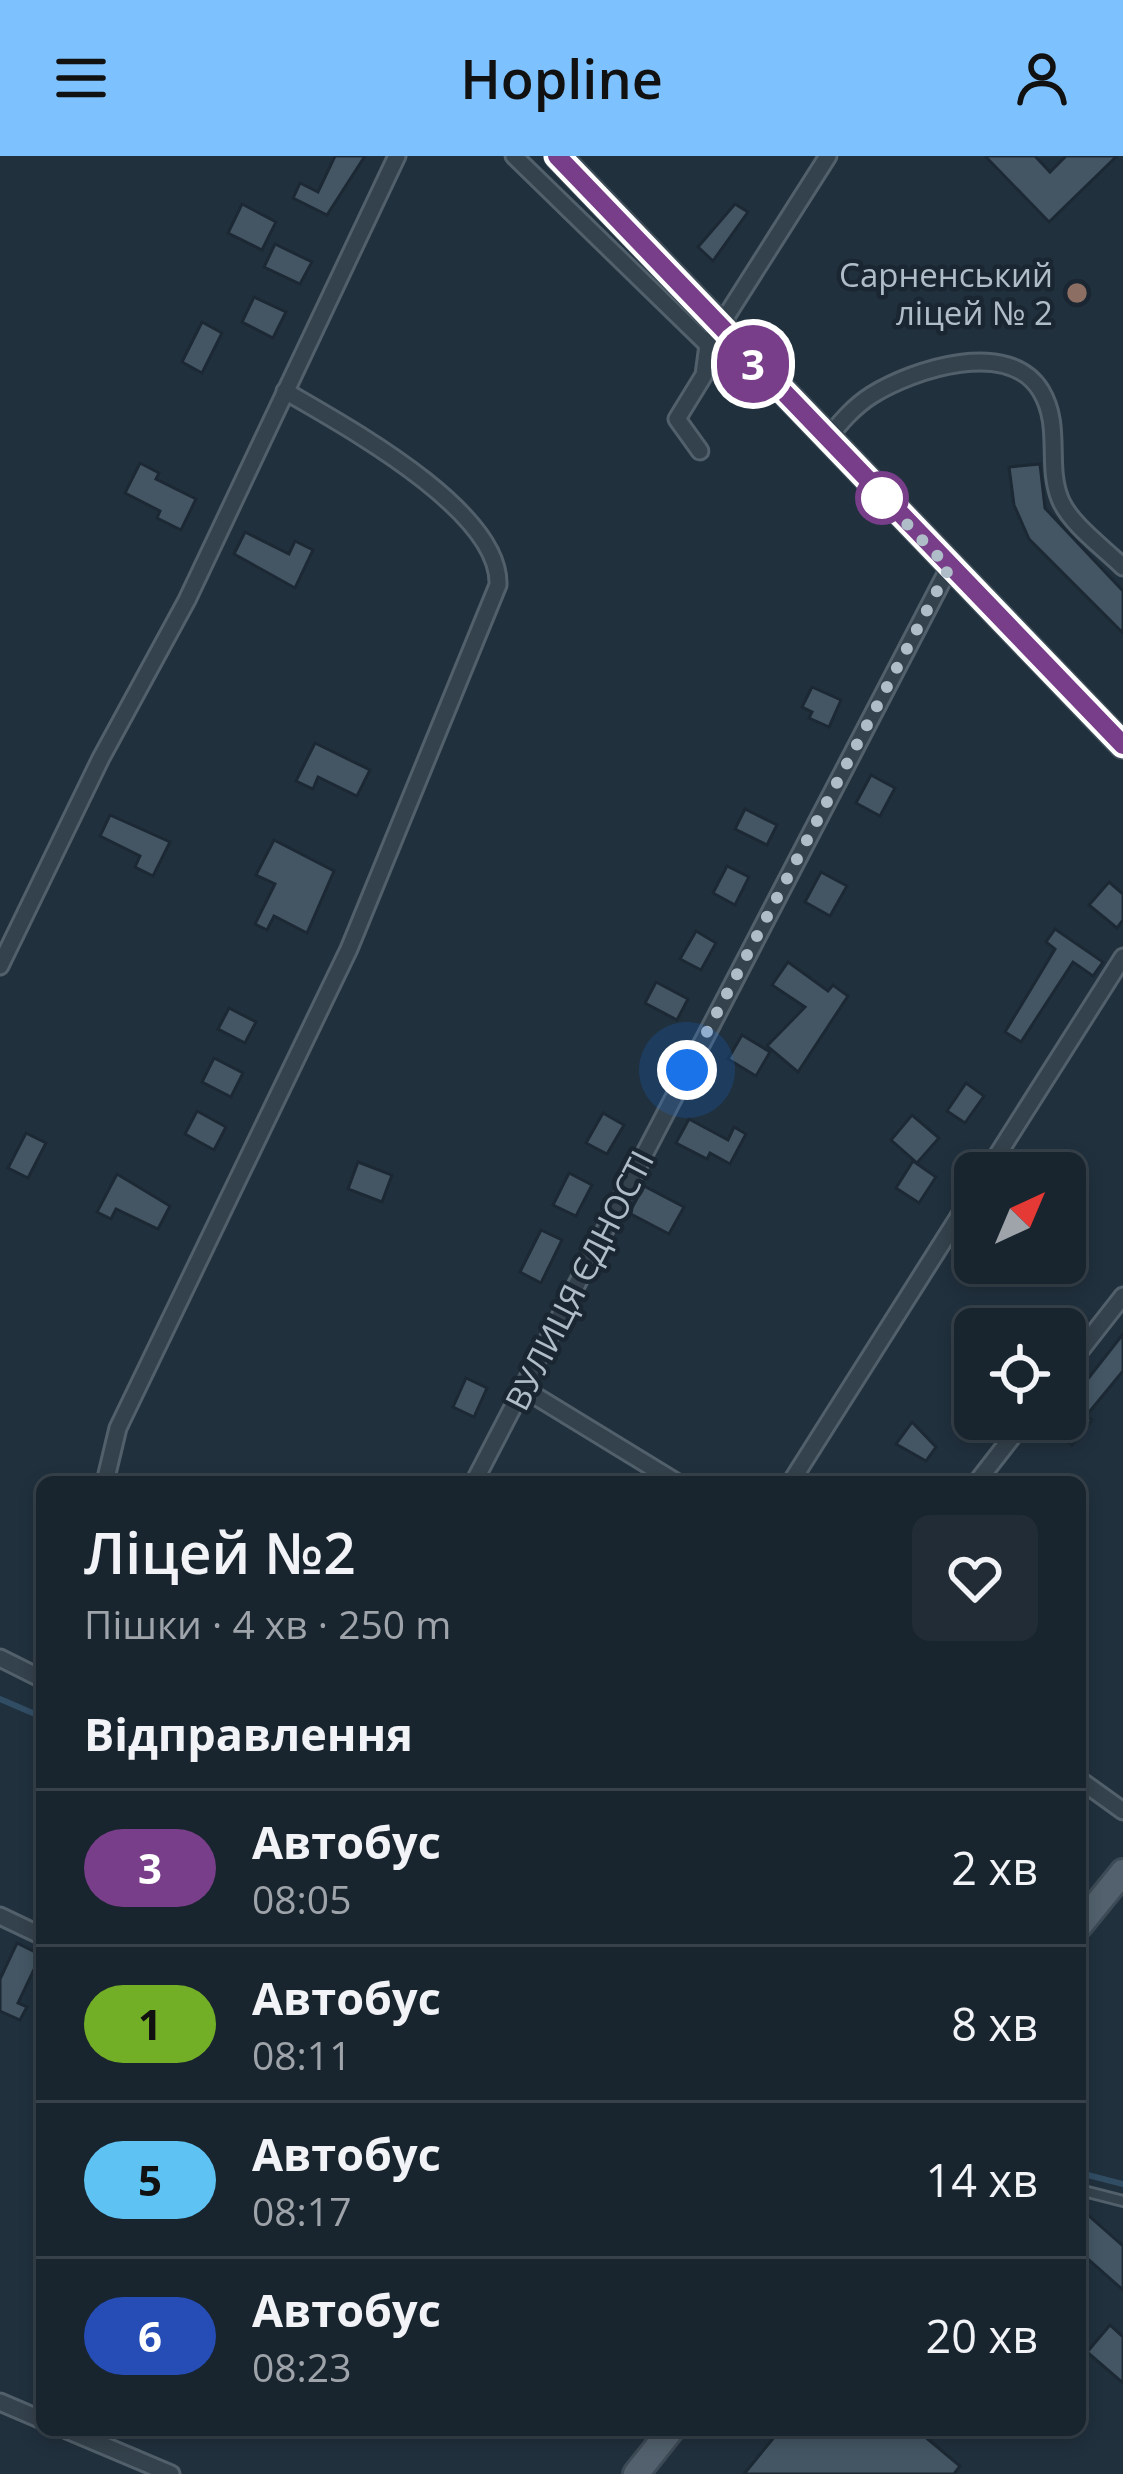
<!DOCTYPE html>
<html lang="uk">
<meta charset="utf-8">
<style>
:root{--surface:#18242e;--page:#212c36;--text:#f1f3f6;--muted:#9fa4aa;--line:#36414a;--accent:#7ec1ff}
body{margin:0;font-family:"Open Sans",sans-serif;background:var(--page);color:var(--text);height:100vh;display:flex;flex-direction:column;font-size:45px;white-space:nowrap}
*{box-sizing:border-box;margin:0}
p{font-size:39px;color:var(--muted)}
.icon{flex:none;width:66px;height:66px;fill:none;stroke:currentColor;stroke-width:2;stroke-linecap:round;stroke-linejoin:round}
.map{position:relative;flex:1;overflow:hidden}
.panel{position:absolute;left:36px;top:1320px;width:1050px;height:960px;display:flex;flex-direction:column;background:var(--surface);border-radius:18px;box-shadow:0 6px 18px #0003,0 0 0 3px var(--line)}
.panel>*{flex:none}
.badge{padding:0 24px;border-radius:39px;font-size:42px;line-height:78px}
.needle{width:78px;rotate:44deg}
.fabs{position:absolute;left:954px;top:996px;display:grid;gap:24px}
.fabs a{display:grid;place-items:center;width:132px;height:132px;border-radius:18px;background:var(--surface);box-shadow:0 6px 18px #0003,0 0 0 3px var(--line);font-size:60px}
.you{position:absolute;width:60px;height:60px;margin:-30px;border:9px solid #fff;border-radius:50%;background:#1a73e8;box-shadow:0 0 0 18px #1a73e833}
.map>.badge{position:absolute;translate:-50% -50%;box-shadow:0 0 0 6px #fff}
h2{padding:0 48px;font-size:45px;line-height:108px}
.round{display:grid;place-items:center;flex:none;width:126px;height:126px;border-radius:18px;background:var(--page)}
.overview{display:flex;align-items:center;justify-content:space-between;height:204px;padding:0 48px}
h1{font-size:57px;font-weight:600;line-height:90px}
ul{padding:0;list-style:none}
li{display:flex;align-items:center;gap:36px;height:156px;padding:0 48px;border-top:3px solid var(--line)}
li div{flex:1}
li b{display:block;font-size:45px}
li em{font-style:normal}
li .badge{min-width:132px;font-weight:700;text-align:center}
header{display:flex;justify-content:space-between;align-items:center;height:156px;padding:0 48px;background:var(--accent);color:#111;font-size:54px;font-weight:600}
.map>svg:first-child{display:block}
</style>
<header><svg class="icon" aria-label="menu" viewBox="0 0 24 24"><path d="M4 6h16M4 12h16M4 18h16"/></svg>Hopline<svg class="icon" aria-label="person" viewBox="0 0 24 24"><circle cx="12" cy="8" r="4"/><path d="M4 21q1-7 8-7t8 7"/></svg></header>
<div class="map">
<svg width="1123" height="2318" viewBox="0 0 1123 2318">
<rect width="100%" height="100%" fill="#20303d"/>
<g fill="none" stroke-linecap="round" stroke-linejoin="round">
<g stroke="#314d64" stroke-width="6">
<path d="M0,1543L42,1561"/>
<path d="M1080,2017L1123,2028"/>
</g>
</g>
<g fill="#445664" stroke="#1c2934" stroke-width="3">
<path d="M335,0H365L327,59L293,42L300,27L318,36Z"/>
<path d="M985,0H1035L1050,16L1066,0H1117L1049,66Z"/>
<path d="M242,48L276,66L262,94L228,77Z"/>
<path d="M735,48L748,56L713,105L698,91Z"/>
<path d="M275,88L312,106L300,128L264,111Z"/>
<path d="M254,141L286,156L273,182L242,166Z"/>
<path d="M202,166L222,177L202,217L182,206Z"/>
<path d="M140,307L159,317L156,323L196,343L181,374L157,362L160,355L125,337Z"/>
<path d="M1040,308L1045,352L1123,435V477L1029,383L1014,349L1009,311Z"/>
<path d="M245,376L289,398L295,385L313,394L295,432L234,398Z"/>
<path d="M812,531L841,544L829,571L809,562L812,556L802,551Z"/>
<path d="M315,587L370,614L357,640L318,621L313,633L296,625Z"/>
<path d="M871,619L895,632L880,660L856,647Z"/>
<path d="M745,653L777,669L767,689L735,673Z"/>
<path d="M110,659L170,686L153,720L135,711L140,700L100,680Z"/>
<path d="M274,684L334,715L307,777L274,760L267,774L255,768L275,728L256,719Z"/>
<path d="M727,710L749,721L735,749L713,737Z"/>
<path d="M821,716L847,730L830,760L805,746Z"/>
<path d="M1109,726L1123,738V764L1117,772L1089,749Z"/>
<path d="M1055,773L1103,806L1093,820L1073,806L1021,886L1005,876L1055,793L1046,786Z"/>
<path d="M696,775L716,787L701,814L680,803Z"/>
<path d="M788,806L828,835L833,829L848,840L798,916L767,890L805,851L772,829Z"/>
<path d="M656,826L688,843L677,864L645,847Z"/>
<path d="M229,852L256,866L245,887L218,873Z"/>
<path d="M742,879L770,896L756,920L728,903Z"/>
<path d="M214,902L243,917L231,941L202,926Z"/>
<path d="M966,927L984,940L965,967L947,955Z"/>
<path d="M197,955L226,971L214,994L185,978Z"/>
<path d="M603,957L624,969L607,998L586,987Z"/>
<path d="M912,959L939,982L917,1007L891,984Z"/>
<path d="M689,963L728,984L734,971L746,978L730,1008L710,997L707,1003L676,987Z"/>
<path d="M26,977L46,987L28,1022L8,1012Z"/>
<path d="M913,1005L936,1021L919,1047L896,1032Z"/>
<path d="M358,1006L392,1019L382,1046L348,1033Z"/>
<path d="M569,1017L592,1029L576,1060L553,1049Z"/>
<path d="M117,1018L170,1050L158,1073L116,1053L111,1063L97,1056Z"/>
<path d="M644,1030L684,1051L669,1078L629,1057Z"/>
<path d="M541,1074L562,1084L541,1127L520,1116Z"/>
<path d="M1123,1178V1215L1086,1260L1092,1264L1072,1289L1050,1272L1056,1263H1065V1252Z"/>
<path d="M466,1222L487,1232L474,1261L453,1251Z"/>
<path d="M912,1266L936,1291L926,1305L896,1288Z"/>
<path d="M17,1787L41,1799L18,1847L27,1851L20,1864L0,1855V1823Z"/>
<path d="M1080,2052L1123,2090V2134L1080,2096Z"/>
<path d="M1110,2169L1123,2181V2227L1087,2196Z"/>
<path d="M780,2274H917L960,2310L954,2318H744Z"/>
</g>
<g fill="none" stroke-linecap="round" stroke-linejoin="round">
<defs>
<path id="service" d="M1080,2034L1123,2045"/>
<g id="minor">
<path d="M514,0L708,189L828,0"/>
<path d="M826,284C840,267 853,251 872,239C914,213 1009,182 1041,235C1062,270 1046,308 1060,343C1070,368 1104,392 1123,411"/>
<path d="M700,295L677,263L704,219L708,189"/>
<path d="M0,810L101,602L187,444L397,0"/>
<path d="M986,1017L1123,801"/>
<path d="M1065,1214L1123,1140"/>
<path d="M524,1233L676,1326"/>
<path d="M105,1326L118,1272L349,793L498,429C501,354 343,269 285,235"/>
<path d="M474,1326L949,412"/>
<path d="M791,1326L975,1035"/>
<path d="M977,1326L1026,1263"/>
<path d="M0,1502L42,1523"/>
<path d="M1080,1624L1123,1655"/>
<path d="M0,1760L42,1780"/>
<path d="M0,2246L42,2264"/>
<path d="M67,2274L171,2318"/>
</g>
<g id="primary">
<path d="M558,0L1123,589"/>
<path d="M1080,1769L1123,1716"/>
<path d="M636,2318L671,2274"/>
</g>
</defs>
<use href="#service" stroke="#52606b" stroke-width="14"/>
<use href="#minor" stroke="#52606b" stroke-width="21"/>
<use href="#primary" stroke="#3d4b56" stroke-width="30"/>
<use href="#service" stroke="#34424d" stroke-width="8"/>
<use href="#minor" stroke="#34424d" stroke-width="15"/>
<use href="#primary" stroke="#52616d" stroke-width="24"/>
</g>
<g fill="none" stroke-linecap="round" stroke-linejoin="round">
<defs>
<path id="line" d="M557,0L1123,589"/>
</defs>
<use href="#line" stroke="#fff" stroke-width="27"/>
<use href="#line" stroke="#783e89" stroke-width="18"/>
<path stroke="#afbdc9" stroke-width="12" stroke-dasharray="0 21.6" d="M687,914L949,412L882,342"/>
</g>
<circle fill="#8d6e63" stroke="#1a2732" stroke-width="4.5" cx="1077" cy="137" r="12"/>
<circle fill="#fff" stroke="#783e89" stroke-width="6" cx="882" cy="342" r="24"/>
<g text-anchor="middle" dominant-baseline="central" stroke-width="9" stroke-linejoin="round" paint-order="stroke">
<g font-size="33" fill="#afbdc9" stroke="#1a2732" text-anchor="end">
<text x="1053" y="118">Сарненський<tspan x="1053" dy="38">ліцей № 2</tspan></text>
</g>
<g font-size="33" fill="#afbdc9" stroke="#1a2732">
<text transform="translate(579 1124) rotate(-63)">ВУЛИЦЯ ЄДНОСТІ</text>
</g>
</g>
</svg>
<div class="fabs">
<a><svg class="needle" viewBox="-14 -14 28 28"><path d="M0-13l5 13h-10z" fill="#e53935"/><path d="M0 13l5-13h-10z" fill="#9fa4aa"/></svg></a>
<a><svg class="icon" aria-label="locate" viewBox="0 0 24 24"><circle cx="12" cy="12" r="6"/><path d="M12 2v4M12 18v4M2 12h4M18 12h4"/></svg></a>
</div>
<div class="you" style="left:687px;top:914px"></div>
<b class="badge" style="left:753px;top:208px;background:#783e89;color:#fff">3</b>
<section class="panel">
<div class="overview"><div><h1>Ліцей №2</h1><p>Пішки · 4 хв · 250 m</p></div><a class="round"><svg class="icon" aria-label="heart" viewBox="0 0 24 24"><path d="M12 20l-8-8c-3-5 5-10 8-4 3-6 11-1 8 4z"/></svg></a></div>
<h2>Відправлення</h2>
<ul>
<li><span class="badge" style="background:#783e89;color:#fff">3</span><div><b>Автобус</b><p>08:05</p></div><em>2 хв</em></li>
<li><span class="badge" style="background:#73ae27;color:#111">1</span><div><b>Автобус</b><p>08:11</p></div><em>8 хв</em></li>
<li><span class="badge" style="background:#5ec3f3;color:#111">5</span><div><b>Автобус</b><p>08:17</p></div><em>14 хв</em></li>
<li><span class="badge" style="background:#264db5;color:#fff">6</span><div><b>Автобус</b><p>08:23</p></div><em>20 хв</em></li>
</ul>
</section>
</div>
